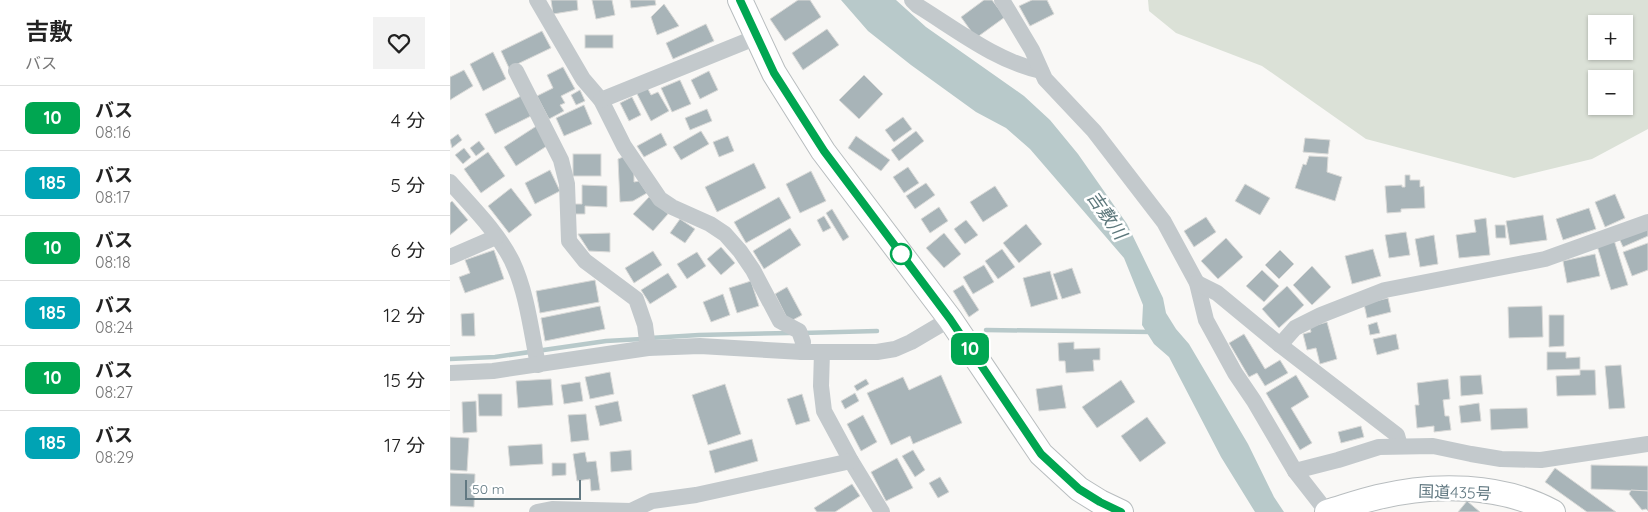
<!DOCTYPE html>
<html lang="ja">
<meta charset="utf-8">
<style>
:root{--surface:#fff;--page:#f2f2f2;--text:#222;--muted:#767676;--line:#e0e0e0}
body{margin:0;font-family:Quicksand,"Noto Sans JP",sans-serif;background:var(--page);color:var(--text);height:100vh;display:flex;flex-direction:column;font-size:19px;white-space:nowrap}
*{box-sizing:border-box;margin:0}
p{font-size:16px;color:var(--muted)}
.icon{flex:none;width:28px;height:28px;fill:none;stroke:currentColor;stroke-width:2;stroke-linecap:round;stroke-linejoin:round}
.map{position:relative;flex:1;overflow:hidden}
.side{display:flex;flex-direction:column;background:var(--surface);width:450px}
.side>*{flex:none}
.badge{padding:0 10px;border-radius:8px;font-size:18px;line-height:32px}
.fabs{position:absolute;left:1138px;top:15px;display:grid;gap:10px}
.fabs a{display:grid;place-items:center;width:45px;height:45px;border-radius:0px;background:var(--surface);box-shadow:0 1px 4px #0004;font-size:25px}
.scale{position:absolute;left:15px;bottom:12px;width:116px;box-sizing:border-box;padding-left:5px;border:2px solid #627982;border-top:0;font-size:14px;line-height:18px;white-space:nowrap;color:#627982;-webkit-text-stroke:4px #fff;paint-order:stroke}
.map>.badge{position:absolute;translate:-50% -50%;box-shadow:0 0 0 2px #fff}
.round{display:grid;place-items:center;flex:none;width:52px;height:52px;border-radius:0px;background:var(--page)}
.head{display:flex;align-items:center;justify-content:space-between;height:85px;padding:0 25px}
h1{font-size:24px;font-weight:600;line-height:38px}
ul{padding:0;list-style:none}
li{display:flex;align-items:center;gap:15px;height:65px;padding:0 25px;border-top:1px solid var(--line)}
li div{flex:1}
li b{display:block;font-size:19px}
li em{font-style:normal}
li .badge{min-width:55px;font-weight:700;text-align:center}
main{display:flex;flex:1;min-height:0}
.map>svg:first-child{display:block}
</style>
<main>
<section class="side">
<div class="head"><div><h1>吉敷</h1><p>バス</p></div><a class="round"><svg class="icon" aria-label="heart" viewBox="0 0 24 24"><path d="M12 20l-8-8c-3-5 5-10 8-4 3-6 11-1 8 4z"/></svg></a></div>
<ul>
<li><span class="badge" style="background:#00a651;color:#fff">10</span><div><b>バス</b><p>08:16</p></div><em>4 分</em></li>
<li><span class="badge" style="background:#00a3b4;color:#fff">185</span><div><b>バス</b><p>08:17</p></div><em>5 分</em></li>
<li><span class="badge" style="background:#00a651;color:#fff">10</span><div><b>バス</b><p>08:18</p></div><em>6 分</em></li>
<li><span class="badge" style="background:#00a3b4;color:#fff">185</span><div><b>バス</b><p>08:24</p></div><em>12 分</em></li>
<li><span class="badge" style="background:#00a651;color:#fff">10</span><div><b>バス</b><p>08:27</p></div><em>15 分</em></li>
<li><span class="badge" style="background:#00a3b4;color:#fff">185</span><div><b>バス</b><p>08:29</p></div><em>17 分</em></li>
</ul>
</section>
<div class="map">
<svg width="1198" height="512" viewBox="0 0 1198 512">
<rect width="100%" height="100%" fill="#f9f8f6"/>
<path fill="#dbe1d7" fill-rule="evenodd" d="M698,0H1198V129L1142,159L1064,178L916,139L812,66L726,33L699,11ZM1146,24H1174V51H1146ZM1146,79H1174V106H1146Z"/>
<path fill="#b8c9ca" d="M391,0H446L476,27L574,96L600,120L628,154L677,224L713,298L716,313L726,329L739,344L798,444L824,497L834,512H805L771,457L719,357L704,344L692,325L693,305L674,258L580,149L556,128L526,112L461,65L418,31Z"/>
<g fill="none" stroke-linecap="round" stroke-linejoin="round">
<g stroke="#b8c9ca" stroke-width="4.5">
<path d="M536,330L702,332"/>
<path d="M352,333L427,331"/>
<path d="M200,338L249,335L340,333"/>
<path d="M0,359L45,357L156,341L192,339"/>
</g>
</g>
<g fill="#a8b4b8" stroke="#dadad8">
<path d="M101,0H127L128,10L103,14Z"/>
<path d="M142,0H162L165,15L146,19Z"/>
<path d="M180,0H205L206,5L181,8Z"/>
<path d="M348,0H360L371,17L335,41L320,19Z"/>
<path d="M534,0H542L555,17L526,38L511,17Z"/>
<path d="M582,0H597L604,14L580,26L569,6Z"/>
<path d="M214,4L229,26L207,35L201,17Z"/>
<path d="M256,24L264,41L223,59L216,43Z"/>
<path d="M377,29L389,45L353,70L342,53Z"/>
<path d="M92,31L101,48L59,68L51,51Z"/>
<rect x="135" y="35" width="28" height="13"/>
<path d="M43,52L56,79L33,91L20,64Z"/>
<path d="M113,67L125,89L111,96L115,103L110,105L114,111L99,119L87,96L103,88L97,75Z"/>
<path d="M14,70L23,86L0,100V77Z"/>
<path d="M259,71L268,90L250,99L241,80Z"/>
<path d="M414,75L433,94L409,119L389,100Z"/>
<path d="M230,80L241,104L222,112L211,88Z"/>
<path d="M197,87L201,95L208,92L219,111L201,121L186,92Z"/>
<path d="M130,90L135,101L126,105L121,95Z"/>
<path d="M71,96L81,116L45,134L35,114Z"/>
<path d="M182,97L191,115L179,121L170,103Z"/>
<path d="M134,105L142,124L114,136L106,118Z"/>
<path d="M257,109L262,121L240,130L235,118Z"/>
<path d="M453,117L462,129L444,142L435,130Z"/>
<path d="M88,125L100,144L66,166L54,147Z"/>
<path d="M251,131L259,144L231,160L223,147Z"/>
<path d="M466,131L474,141L449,161L441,150Z"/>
<path d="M211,133L217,145L194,157L187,146Z"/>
<path d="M8,134L12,140L2,148L0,140Z"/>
<path d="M278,136L284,151L269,157L263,142Z"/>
<path d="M406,136L440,160L431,171L398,148Z"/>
<path d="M855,138L880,140L878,154L853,152Z"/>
<path d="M29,141L35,149L26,156L20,148Z"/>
<path d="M14,148L21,157L13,164L5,155Z"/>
<path d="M38,152L55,176L31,193L14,169Z"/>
<rect x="123" y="154" width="28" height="22"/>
<path d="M859,156L878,157L877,172L892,177L885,201L845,188L853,164L856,165Z"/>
<path d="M173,157L184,173V182L189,181L197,193L183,201L170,202L168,159Z"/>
<path d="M304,163L316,188L267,212L255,187Z"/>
<path d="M458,167L469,183L454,193L443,177Z"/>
<path d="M100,170L110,191L85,204L75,183Z"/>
<path d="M361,171L376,201L350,213L336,184Z"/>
<path d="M955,175H960V180H970V187L974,186L975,208L951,209V212L937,213L935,186L952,185V187H955Z"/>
<path d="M476,183L485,195L465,209L456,196Z"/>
<path d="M795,184L820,198L810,215L785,201Z"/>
<path d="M132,185L157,186V207L135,206V214H124V204H132Z"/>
<path d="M545,186L558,206L533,222L520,202Z"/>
<path d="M61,188L82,215L59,233L38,206Z"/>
<path d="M1165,194L1175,218L1155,227L1145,202Z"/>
<path d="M199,197L218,214L203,231L183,214Z"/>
<path d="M329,197L341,218L296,243L284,222Z"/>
<path d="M2,201L18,220L0,235V203Z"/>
<path d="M489,207L498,221L480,233L471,219Z"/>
<path d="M1139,208L1146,229L1113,240L1106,219Z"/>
<path d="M382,209L399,237L393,241L376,213Z"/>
<path d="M1093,215L1097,240L1060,245L1056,221Z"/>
<path d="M374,216L381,228L373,232L367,220Z"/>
<path d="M756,217L766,232L744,247L734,231Z"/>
<path d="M1036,218L1040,255L1009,258L1006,235L1026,232L1024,220Z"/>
<path d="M230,219L245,229L235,243L220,233Z"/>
<path d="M516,220L528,235L515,244L504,229Z"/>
<path d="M1198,223V236L1173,247L1168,236Z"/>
<path d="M576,224L592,244L569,263L553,243Z"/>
<path d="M1045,225H1055L1056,238H1046Z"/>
<path d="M340,228L351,245L314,269L303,251Z"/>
<path d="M956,232L960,255L939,258L935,235Z"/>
<path d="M160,233V252L139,251L128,234Z"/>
<path d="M494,233L511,254L494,268L476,248Z"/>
<path d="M984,235L988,264L970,267L965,239Z"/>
<path d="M776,238L793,257L768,279L751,261Z"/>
<path d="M1164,240L1178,285L1161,290L1147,246Z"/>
<path d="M1198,243V270L1182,276L1173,252Z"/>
<path d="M271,247L285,263L271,275L257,259Z"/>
<path d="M552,249L565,267L548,279L535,261Z"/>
<path d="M923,249L931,276L902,284L895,256Z"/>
<path d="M44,250L54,279L15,293L9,277L20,273L15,260Z"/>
<path d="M830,250L844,264L829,279L815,265Z"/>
<path d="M203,251L212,265L184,283L175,268Z"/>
<path d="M247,252L256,266L237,279L227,264Z"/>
<path d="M1145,254L1150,276L1117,283L1113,261Z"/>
<path d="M534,265L544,282L523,294L513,277Z"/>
<path d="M862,266L881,287L862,305L843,285Z"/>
<path d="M622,268L631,293L612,299L603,274Z"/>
<path d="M812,270L829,286L814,302L796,286Z"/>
<path d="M600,271L608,299L581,307L573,278Z"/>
<path d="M218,273L227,287L200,304L191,290Z"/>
<path d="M145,280L149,302L90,313L86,291Z"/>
<path d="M301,281L309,306L287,313L279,288Z"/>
<path d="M513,285L529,310L519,317L503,291Z"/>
<path d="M837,286L854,305L829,328L812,309Z"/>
<path d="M337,287L352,315L339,322L325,294Z"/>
<path d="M273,294L280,315L261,322L253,302Z"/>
<path d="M938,298L941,312L917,318L914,304Z"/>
<path d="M150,306L155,329L95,341L91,318Z"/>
<path d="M1092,306L1093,337L1059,338L1058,307Z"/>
<path d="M24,313L25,336H12L11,314Z"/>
<path d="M1099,315H1114V346L1099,347Z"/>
<path d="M877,322L887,359L870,364L866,348L857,350L853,334L861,332L860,327Z"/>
<path d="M927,322L930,333L920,335L918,325Z"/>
<path d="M794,334L815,369L830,360L838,373L815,386L807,373L799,377L779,343Z"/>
<path d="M946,334L949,349L927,355L923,339Z"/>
<path d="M624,342V349L650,348V360H643L644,371L616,373L615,361H609L608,343Z"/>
<path d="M1097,352H1116V358L1130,357V369L1097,370Z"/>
<path d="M1171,365L1175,408L1159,409L1155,366Z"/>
<path d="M1130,370H1145L1146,395L1107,396L1106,376L1130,375Z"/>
<path d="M160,372L164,394L140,399L135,377Z"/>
<path d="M491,375L512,423L463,444L460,436L441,445L417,393L453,377L459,390Z"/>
<path d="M846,375L859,397L841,408L862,443L850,450L816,393Z"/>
<path d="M1031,375L1033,394L1011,396L1010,376Z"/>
<path d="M101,379L103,405L68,408L66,381Z"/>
<path d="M416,379L419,384L407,391L404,386Z"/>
<path d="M998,379L1000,399L993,400L995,416H999L1001,430L984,432V426L967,428L965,405H969L967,383Z"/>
<path d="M671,380L685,402L647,428L632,407Z"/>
<path d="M130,382L133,401L114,404L111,385Z"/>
<path d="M275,384L291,434L258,445L242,395Z"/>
<path d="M612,385L616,408L589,411L586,389Z"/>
<path d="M405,393L409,401L395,409L391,401Z"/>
<path d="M28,394H52V416H29Z"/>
<path d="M352,394L360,421L346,425L337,399Z"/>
<path d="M26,401L27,432L13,433L12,402Z"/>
<path d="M168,401L172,421L150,426L145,406Z"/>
<path d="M1029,403L1031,421L1011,423L1009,406Z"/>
<path d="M1077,408L1078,428L1041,430L1040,409Z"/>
<path d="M136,414L139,440L121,442L118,415Z"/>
<path d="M413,415L427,442L411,451L397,424Z"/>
<path d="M697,417L716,443L690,462L671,436Z"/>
<path d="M911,426L914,437L891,443L888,432Z"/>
<path d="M0,437L19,438L17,471L0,470Z"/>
<path d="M302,439L308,461L265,473L259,451Z"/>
<path d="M92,444L93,464L60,466L58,446Z"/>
<path d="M181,450L182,470L161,472L160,452Z"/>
<path d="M463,450L475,470L465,477L452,456Z"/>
<path d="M135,452L137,462L146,461L150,490L141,491L140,479L127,481L123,454Z"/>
<path d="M447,458L463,488L436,501L421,472Z"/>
<path d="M102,463H116V475L102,476Z"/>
<path d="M1141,465L1198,466V491L1141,489Z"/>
<path d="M1105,468L1166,512H1137L1095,482Z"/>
<path d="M0,473L25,474L24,507L0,506Z"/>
<path d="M490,477L499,492L488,498L479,483Z"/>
<path d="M402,484L410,496L385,512H367L364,508Z"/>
<path d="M1181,490L1198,491V511L1196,509L1192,510L1179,494Z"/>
<path d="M1017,501L1030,512H1008Z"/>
</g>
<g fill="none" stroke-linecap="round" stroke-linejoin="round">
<defs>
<g id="highway">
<path d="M290,0L324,73L373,151L500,319L591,454L629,489L650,502L671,512"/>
<path d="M877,512C894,507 911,501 928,497C985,483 1051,484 1103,512"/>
</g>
</defs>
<use href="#highway" stroke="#b8bdbf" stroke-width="26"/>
<g stroke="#c3c9cc" stroke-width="16">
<path d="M87,0L133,79L151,100L174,146L210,199L222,207L260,224L275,234L290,251L303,270L330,321L349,331L353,342L352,352"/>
<path d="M462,0L468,6C507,30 546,61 591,71"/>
<path d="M552,0L582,50L595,79L644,131L714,222L747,283L756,320L785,373L804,401L845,471L877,512"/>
<path d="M66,71L111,160L117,184L119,241L135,261L186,299L195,325L198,348"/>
<path d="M151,100L307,37"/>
<path d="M0,182C21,206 47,231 62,261C77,293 81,330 88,365"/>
<path d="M0,257L46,237"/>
<path d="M747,283L767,293L830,345L947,435L950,446"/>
<path d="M830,345L845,328L871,315L935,290L1095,259L1198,222"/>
<path d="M372,352L371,386L374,411L401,461L432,512"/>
<path d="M0,373L43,371L198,348L250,346L352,352H427L445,349L461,342L500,319"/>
<path d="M845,471L888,460L929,447L983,446L1021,454L1051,459L1091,460L1198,444"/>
<path d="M87,512L102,509L181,511L202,501L246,495L401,461"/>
</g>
<use href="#highway" stroke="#fff" stroke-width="24"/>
</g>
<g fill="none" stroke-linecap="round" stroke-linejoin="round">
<defs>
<path id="line" d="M290,0L324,73L374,151L500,319L591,454L629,489L650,502L671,512"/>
</defs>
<use href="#line" stroke="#fff" stroke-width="11"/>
<use href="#line" stroke="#00a651" stroke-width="8"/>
</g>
<circle fill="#fff" stroke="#00a651" stroke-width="2.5" cx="451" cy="254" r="10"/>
<g text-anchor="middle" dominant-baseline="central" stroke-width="5" stroke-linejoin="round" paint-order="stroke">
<g font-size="16" fill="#627982" stroke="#fff">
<text transform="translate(1005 492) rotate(2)">国道435号</text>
</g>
<g font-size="18" font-style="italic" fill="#5d787c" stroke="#fff">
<text transform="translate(657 215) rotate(55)">吉敷川</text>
</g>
</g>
</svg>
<div class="fabs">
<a>+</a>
<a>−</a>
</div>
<div class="scale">50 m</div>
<b class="badge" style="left:520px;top:349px;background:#00a651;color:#fff">10</b>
</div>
</main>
